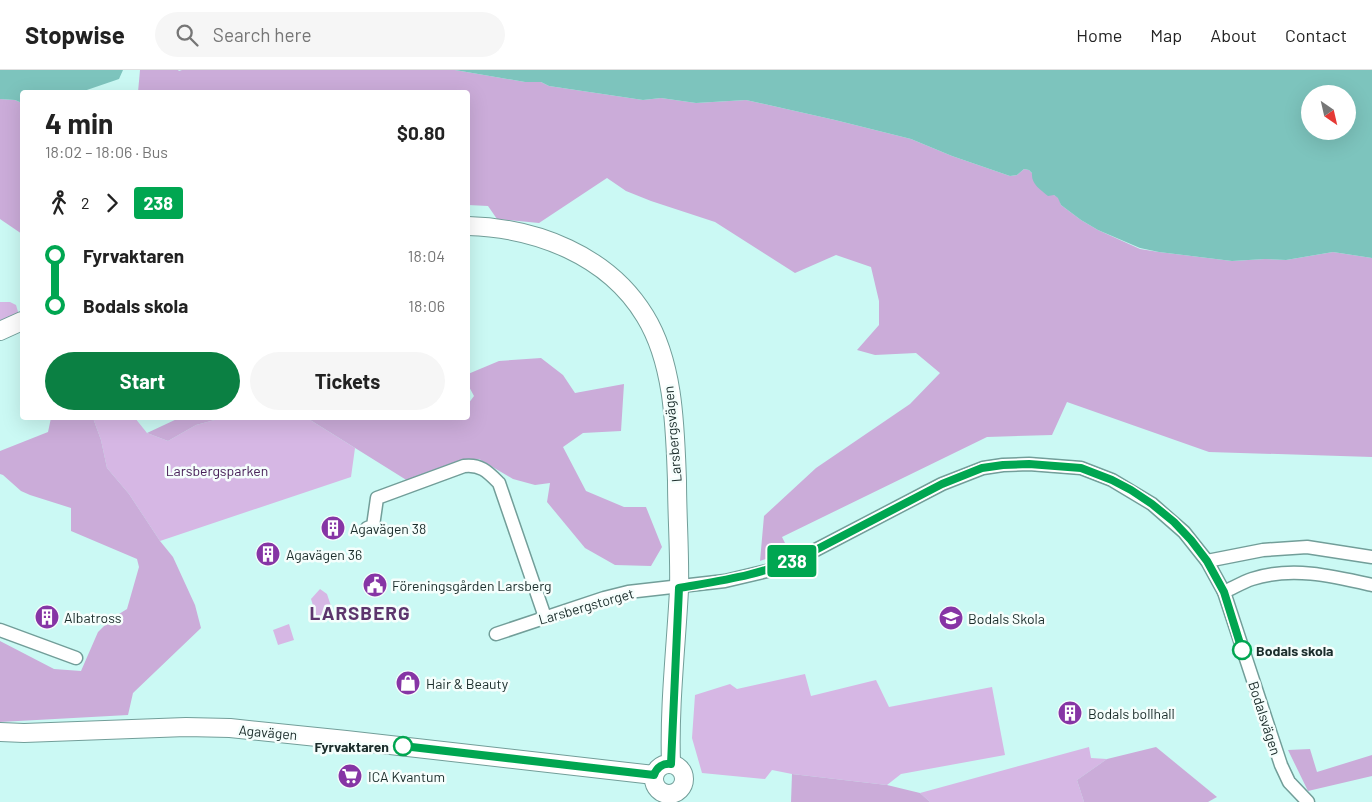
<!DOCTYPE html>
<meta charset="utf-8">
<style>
:root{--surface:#fff;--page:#f6f6f6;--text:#222;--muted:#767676;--line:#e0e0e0;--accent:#0b8043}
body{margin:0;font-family:Barlow,sans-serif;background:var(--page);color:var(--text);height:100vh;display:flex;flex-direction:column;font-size:19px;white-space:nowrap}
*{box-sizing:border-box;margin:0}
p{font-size:16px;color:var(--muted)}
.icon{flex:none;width:28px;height:28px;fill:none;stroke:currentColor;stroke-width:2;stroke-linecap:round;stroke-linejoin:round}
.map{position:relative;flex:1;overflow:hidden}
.panel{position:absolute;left:20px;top:20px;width:450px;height:330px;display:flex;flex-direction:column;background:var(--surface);border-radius:5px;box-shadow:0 5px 20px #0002}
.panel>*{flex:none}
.badge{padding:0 10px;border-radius:4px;font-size:18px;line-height:32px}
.needle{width:32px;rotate:146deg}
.fabs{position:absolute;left:1301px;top:15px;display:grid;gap:10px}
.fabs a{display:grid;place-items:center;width:55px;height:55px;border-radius:50%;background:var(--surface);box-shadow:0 5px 20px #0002;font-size:25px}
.map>.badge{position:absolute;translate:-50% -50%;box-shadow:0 0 0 2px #fff}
.legs{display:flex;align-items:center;gap:8px;height:55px;padding:0 25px;font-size:16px}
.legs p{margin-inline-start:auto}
.headline{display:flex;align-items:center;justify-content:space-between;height:85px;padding:0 25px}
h1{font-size:28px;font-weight:700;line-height:38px}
.action{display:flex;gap:10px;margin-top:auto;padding:10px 25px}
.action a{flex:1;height:58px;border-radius:30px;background:var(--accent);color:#fff;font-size:20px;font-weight:700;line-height:58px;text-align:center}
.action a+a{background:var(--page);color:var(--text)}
ul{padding:0 25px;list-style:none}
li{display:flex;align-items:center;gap:18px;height:50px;font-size:19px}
li i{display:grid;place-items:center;width:8px;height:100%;margin:0 6px;background:currentColor}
li i::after{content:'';width:12px;height:12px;margin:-6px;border:4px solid;border-radius:50%;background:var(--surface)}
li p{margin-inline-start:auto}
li:first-child i{background:linear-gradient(#0000 50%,currentColor 0)}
li:last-child i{background:linear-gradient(currentColor 50%,#0000 0)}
header{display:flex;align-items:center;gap:30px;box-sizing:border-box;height:70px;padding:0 25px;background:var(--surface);border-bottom:1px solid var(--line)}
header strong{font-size:24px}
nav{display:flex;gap:28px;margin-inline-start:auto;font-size:18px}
.search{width:350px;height:45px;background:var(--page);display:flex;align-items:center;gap:12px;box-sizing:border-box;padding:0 18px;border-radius:28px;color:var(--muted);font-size:19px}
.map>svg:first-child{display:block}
</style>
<header>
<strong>Stopwise</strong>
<div class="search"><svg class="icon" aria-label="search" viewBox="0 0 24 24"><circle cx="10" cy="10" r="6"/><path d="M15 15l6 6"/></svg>Search here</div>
<nav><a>Home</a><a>Map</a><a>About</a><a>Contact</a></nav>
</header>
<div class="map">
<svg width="1372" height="732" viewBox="0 0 1372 732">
<rect width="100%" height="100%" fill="#cbf9f4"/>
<g fill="#d6b7e4">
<path d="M0,232H10L16,235L19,245L0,255Z"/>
<path d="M93,348H135L147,363L168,371L196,355L222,348H307L355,378L351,407L160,471L129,424L107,398L101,370Z"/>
<path d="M320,519L327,524L333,542L317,548L311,529Z"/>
<path d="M289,554L294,570L278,575L273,560Z"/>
<path d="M805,604L811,626L876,610L889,637L992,617L1005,685L901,704L887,715L792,704L772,700L765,709L702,703L692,668L695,625L730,614L737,619Z"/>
<path d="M1089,677L1091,688L1107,689L1077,710L1084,732H930L920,723Z"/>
</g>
<g fill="#cbacd9">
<path d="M140,0H178L179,1L182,0H455L525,12H541L549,16L643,30L661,28L696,33L746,30L835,50L911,69L952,86L1010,106L1017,105L1024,99L1029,100L1054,125L1059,128L1061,135L1081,150L1098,160L1140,179L1159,182L1232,191L1265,189L1286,190L1333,182L1372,188V387L1209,382L1067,332L1052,365L987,367L782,467L789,481L760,491L764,446L816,398L910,334L940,303L916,283L875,285L857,280L879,255V231L871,197L836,185L795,203L715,152L651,131L626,121L607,108L539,153L497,149L488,136L468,135V22H138Z"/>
<path d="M0,29L15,30L22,33V164L0,149Z"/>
<path d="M541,288L563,305L575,323L624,314L621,361L583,363L563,377L586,421L624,437H646L662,477L651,496L615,495L585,478L547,432L550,413L535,415L513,409L479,389L463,390L408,411L307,348H468V334L474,326L468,315V304L499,291Z"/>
<path d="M51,348H93L101,370L107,398L129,424L160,471L173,487L195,535L201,558L133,623L128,645L0,652V571L54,599L81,601L98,562L111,549L127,539L139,497L137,489L71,461V438L30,425L21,421L3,405L0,404V381L48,362Z"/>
<path d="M179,348H222L196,355L168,371L147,363Z"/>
<path d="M1156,677L1217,727L1208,732H1084L1077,710L1107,689Z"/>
<path d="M1310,679L1317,702L1372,685V706L1308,721L1288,680Z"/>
<path d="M792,704L887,715L920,723L930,732H791Z"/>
</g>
<g fill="#7dc4bd" fill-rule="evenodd">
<path d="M0,0H123L119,9L81,22H22V33L15,30L0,29Z"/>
<path d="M455,0H1372V188L1333,182L1286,190L1265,189L1232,191L1159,182L1140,178L1098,160L1081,150L1061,135L1058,128L1054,125L1048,126C1040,119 1031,114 1032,103L1029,100L1024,99L1017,105L1010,106L952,86L911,69L835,50L746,30L696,33L661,28L643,30L549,16L541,12H525ZM1310,24H1348V61H1310Z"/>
</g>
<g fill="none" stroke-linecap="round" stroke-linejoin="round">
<defs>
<g id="street">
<path d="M367,458L373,456L377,428L464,396C481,394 488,402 499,413L545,547"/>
<path d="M1207,491L1263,480L1307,477L1372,487"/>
<path d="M1224,522C1233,518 1243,512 1252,509C1292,496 1333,506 1372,515"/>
<path d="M0,560L76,588"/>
<path d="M496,564L604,528L628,522L725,511L767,501L804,486L942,414L983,398L1003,395L1029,394L1081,398L1112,410L1152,434L1184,462L1207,491L1224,522L1281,695L1289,712L1308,732"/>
</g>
<g id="secondary">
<path d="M468,156C536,158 608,185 645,246C674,293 675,357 677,411C677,447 680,484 679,520C676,577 669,637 671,693"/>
<path d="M0,261L22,251"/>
<path d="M0,662L24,663L186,657L230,658L346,670L654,705"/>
<circle cx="669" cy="709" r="15"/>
</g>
</defs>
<use href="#street" stroke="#729e99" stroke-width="15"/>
<use href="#secondary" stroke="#729e99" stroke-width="20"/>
<use href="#street" stroke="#fff" stroke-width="12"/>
<use href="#secondary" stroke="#fff" stroke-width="18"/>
</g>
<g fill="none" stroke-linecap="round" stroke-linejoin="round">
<defs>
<path id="line-1" d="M403,676L654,705C657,697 663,693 671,694L679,518C724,510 761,505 804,486L942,414L982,398L1003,395L1029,394L1081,398L1112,410L1131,420L1152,434L1174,452L1191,470L1207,491L1224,522L1242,580"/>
</defs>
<use href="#line-1" stroke="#fff" stroke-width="11"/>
<use href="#line-1" stroke="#00a651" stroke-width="8"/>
</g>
<defs>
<symbol id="building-disc" viewBox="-11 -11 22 22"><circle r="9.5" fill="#8635a5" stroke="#f5fefc"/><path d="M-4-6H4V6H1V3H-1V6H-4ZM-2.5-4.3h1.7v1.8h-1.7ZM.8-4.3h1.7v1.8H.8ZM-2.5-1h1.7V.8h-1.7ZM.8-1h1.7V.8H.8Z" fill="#fff"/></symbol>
<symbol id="civic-disc" viewBox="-11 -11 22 22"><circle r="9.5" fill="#8635a5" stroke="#f5fefc"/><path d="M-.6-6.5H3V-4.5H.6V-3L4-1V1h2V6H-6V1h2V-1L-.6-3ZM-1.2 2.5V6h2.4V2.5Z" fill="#fff"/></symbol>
<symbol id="school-disc" viewBox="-11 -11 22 22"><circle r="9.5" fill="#8635a5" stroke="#f5fefc"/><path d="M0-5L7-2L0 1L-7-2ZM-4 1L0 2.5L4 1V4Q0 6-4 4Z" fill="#fff"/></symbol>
<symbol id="shop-disc" viewBox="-11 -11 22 22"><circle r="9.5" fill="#8635a5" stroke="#f5fefc"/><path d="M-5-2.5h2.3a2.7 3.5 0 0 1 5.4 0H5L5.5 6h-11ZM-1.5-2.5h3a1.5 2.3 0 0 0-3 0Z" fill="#fff"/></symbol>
<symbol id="supermarket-disc" viewBox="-11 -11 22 22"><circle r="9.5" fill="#8635a5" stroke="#f5fefc"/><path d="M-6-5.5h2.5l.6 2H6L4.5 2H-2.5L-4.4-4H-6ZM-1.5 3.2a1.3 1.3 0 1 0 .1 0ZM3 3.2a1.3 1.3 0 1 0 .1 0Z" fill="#fff"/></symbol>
</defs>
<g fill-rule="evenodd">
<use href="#building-disc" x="319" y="444" width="28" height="28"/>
<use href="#building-disc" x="254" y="470" width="28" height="28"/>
<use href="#civic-disc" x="361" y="501" width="28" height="28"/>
<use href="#building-disc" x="33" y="533" width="28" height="28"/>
<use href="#school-disc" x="937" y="534" width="28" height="28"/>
<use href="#shop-disc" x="394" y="599" width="28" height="28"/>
<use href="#building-disc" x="1056" y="629" width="28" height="28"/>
<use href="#supermarket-disc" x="336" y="692" width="28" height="28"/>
</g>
<g fill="#fff" stroke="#00a651" stroke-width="2.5">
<circle cx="1242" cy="580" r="9"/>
<circle cx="403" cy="676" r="9"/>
</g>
<g text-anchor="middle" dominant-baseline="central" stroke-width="5" stroke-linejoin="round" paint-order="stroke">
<g font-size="14" fill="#1b2d2b" stroke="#f5fefc">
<text transform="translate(672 364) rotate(-95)">Larsbergsvägen</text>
<text transform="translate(586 536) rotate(-16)">Larsbergstorget</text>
<text transform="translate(1265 648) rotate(72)">Bodalsvägen</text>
<text transform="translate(268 662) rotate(5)">Agavägen</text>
</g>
<g font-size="14" fill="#492159" stroke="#f5fefc">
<text x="217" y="400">Larsbergsparken</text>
</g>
<g font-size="14" fill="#1b2d2b" stroke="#f5fefc" text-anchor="start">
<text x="350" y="458">Agavägen 38</text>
<text x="286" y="484">Agavägen 36</text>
<text x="392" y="515">Föreningsgården Larsberg</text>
<text x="64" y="547">Albatross</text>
<text x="968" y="548">Bodals Skola</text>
<text x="426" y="613">Hair &amp; Beauty</text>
<text x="1088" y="643">Bodals bollhall</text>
<text x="368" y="706">ICA Kvantum</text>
</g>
<g font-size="14" font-weight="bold" fill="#1b2d2b" stroke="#f5fefc" text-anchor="start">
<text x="1256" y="580">Bodals skola</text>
<text x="389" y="676" text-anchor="end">Fyrvaktaren</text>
</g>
<g font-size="19" font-weight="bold" letter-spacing="1" fill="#5c356d" stroke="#f5fefc">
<text x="360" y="542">LARSBERG</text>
</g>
</g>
</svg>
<div class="fabs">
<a><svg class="needle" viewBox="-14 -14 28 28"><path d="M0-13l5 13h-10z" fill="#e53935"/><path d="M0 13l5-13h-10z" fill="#767676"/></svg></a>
</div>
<b class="badge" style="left:792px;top:491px;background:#00a651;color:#fff">238</b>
<section class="panel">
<div class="headline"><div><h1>4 min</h1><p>18:02 – 18:06 · Bus</p></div><b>$0.80</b></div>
<div class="legs"><svg class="icon" aria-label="walk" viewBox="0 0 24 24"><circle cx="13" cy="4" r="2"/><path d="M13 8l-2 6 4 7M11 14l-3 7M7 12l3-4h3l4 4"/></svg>2<svg class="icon" aria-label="forward" viewBox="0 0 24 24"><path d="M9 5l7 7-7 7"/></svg><b class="badge" style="background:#00a651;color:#fff">238</b></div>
<ul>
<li><i style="color:#00a651"></i><b>Fyrvaktaren</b><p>18:04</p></li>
<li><i style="color:#00a651"></i><b>Bodals skola</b><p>18:06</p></li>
</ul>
<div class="action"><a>Start</a><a>Tickets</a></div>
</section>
</div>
